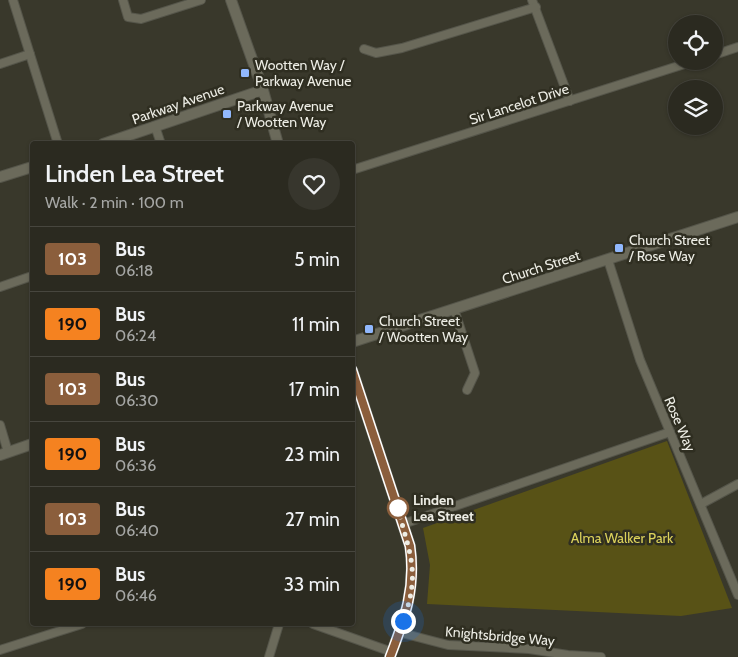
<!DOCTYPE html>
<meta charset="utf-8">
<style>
:root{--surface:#2b2a20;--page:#37362d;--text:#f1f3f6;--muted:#a6a7a5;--line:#47463e}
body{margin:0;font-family:Cabin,sans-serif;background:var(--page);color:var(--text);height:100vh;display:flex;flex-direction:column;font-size:19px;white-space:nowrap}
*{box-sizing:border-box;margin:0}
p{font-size:16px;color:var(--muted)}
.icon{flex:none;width:28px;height:28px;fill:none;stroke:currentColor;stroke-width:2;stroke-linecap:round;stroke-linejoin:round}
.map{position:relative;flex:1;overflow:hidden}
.drawer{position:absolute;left:30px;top:141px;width:325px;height:485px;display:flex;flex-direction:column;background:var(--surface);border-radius:5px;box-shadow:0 1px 4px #0004,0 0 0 1px var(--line)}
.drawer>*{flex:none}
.badge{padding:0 10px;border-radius:4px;font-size:18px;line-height:32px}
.fabs{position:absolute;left:668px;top:15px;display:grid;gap:10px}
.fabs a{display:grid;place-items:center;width:55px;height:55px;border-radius:50%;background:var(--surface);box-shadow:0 1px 4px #0004,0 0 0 1px var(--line);font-size:25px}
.you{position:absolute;width:25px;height:25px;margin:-12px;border:4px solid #fff;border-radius:50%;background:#1a73e8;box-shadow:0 0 0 8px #1a73e833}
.map>.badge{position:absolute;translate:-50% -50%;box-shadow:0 0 0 2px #fff}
.round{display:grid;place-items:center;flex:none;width:52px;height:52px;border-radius:26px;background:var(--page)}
.summary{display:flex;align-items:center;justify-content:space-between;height:85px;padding:0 15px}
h1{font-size:24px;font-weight:600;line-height:38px}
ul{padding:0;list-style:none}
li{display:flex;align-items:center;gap:15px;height:65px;padding:0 15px;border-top:1px solid var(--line)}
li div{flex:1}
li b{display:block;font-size:19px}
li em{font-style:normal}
li .badge{min-width:55px;font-weight:700;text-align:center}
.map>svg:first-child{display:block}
</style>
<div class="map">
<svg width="738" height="657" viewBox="0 0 738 657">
<rect width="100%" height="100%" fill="#39382b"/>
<path fill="#585216" d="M667,441L732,608L681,616L427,604L430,565L423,528Z"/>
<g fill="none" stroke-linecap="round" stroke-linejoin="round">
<defs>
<g id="minor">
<path d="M13,0L58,144"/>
<path d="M123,0L128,17L141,19L201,0"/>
<path d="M532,0L570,101"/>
<path d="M364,49L376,53L402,48L536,7"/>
<path d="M714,55L738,47"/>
<path d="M0,64L30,54"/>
<path d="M155,126L161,144"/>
<path d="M352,170L694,61"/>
<path d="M608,260L640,360L738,595"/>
<path d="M0,287L32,276"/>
<path d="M454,309L475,373L467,390"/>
<path d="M0,425L8,452"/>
<path d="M701,504L738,484"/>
<path d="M403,524L670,432"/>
<path d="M313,624L392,652"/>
<path d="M398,632L448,645L529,649L568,655L601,657"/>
<path d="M0,650L82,624"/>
<path d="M269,657L279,624"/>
</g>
<g id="tertiary">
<path d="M231,0L263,90L278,144"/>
<path d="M103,144L263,90"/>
<path d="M0,177L32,167"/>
<path d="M352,342L738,217"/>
<path d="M352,370L410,546C416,588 405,618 390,657"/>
<path d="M0,455L32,444"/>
</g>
</defs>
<use href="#minor" stroke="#55554a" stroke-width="10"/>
<use href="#tertiary" stroke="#55554a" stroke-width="12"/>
<use href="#minor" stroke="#6b6a5b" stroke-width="8"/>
<use href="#tertiary" stroke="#6b6a5b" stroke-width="10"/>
</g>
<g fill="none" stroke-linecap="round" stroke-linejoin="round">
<defs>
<path id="line" d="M352,370L410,546C416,588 405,618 390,657"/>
</defs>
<use href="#line" stroke="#fff" stroke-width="11"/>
<use href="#line" stroke="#8b5e3c" stroke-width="8"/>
<path stroke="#edede5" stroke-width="5" stroke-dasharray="0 9" d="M398,508C408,551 422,571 403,621"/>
</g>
<g fill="#91b8fd" stroke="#2f2e21" stroke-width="2">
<rect x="240" y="68" width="10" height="10" rx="2.5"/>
<rect x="222" y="109" width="10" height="10" rx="2.5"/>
<rect x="614" y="243" width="10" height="10" rx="2.5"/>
<rect x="364" y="324" width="10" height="10" rx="2.5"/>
</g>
<circle fill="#fff" stroke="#8b5e3c" stroke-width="2.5" cx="398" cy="508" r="10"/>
<g text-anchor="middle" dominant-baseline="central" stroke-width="5" stroke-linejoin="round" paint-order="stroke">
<g font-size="14" fill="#edede5" stroke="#2f2e21" text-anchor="start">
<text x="255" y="65">Wootten Way /<tspan x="255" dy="16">Parkway Avenue</tspan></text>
<text x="237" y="106">Parkway Avenue<tspan x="237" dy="16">/ Wootten Way</tspan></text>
<text x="629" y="240">Church Street<tspan x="629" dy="16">/ Rose Way</tspan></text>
<text x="379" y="321">Church Street<tspan x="379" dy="16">/ Wootten Way</tspan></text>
</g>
<g font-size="14" fill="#edede5" stroke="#2f2e21">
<text transform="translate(178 104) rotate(-19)">Parkway Avenue</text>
<text transform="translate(519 104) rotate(-18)">Sir Lancelot Drive</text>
<text transform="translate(541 267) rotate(-18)">Church Street</text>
<text transform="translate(680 424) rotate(67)">Rose Way</text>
<text transform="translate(500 636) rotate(5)">Knightsbridge Way</text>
</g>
<g font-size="14" font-weight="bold" fill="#edede5" stroke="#2f2e21" text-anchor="start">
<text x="413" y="500">Linden<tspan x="413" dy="16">Lea Street</tspan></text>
</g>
<g font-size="14" fill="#dcd25b" stroke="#2f2e21">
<text x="622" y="538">Alma Walker Park</text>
</g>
</g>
</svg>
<div class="fabs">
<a><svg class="icon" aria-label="locate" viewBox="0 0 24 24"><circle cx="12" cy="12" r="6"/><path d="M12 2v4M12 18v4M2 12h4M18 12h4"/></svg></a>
<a><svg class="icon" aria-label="layers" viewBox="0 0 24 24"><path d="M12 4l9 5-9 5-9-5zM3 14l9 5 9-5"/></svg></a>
</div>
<div class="you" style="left:403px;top:621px"></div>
<section class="drawer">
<div class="summary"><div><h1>Linden Lea Street</h1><p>Walk · 2 min · 100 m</p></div><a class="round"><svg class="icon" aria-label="heart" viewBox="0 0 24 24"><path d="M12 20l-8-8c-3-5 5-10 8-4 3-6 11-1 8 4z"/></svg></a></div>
<ul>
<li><span class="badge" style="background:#8b5e3c;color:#fff">103</span><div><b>Bus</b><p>06:18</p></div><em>5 min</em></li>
<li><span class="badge" style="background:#f58220;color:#111">190</span><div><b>Bus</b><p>06:24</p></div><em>11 min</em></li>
<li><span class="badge" style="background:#8b5e3c;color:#fff">103</span><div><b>Bus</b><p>06:30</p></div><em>17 min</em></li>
<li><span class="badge" style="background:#f58220;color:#111">190</span><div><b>Bus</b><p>06:36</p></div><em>23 min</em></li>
<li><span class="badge" style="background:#8b5e3c;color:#fff">103</span><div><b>Bus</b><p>06:40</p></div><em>27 min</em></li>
<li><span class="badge" style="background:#f58220;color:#111">190</span><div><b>Bus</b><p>06:46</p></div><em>33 min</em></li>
</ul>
</section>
</div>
